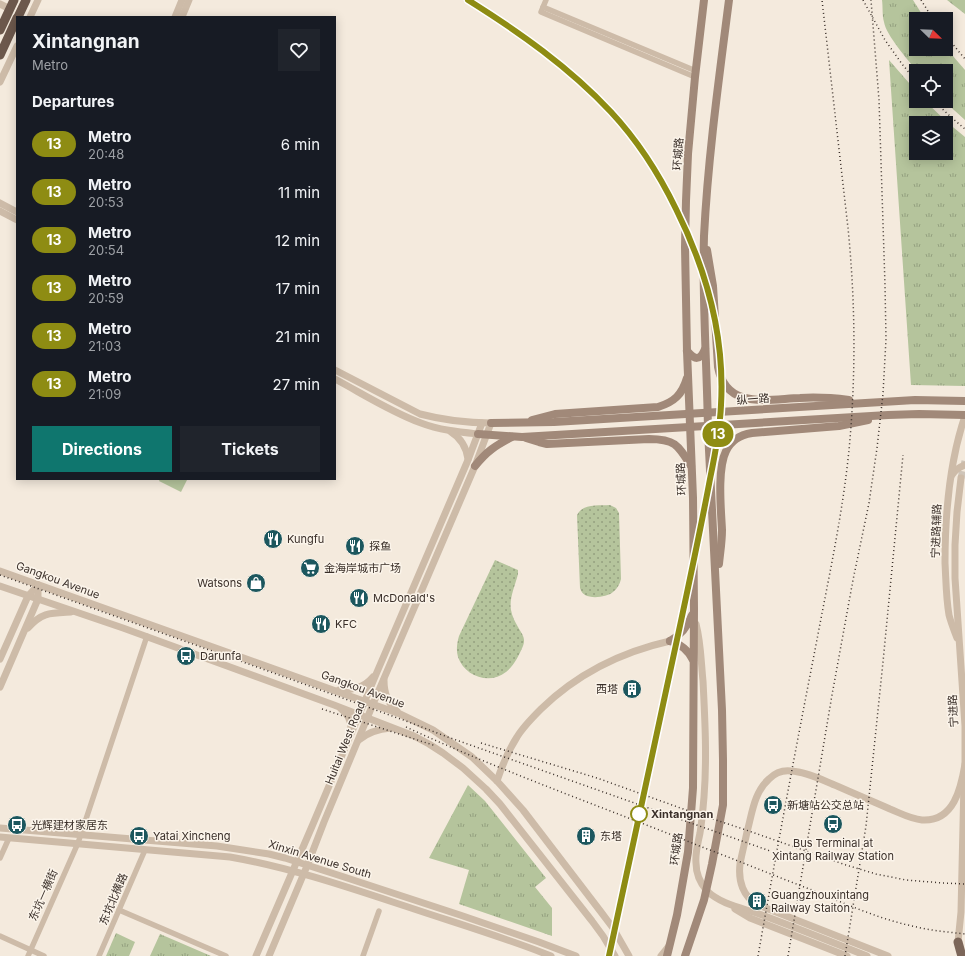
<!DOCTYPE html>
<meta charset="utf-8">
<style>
:root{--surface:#171b24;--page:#20242c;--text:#f1f3f6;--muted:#9ea1a6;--accent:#0f766e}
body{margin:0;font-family:Inter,"Noto Sans SC",sans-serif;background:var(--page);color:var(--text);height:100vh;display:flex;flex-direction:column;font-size:15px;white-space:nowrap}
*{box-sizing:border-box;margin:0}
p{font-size:13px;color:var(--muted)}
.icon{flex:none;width:22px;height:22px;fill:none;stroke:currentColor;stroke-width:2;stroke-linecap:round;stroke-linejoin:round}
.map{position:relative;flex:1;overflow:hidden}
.drawer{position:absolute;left:16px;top:16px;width:320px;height:464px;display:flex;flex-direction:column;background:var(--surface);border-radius:0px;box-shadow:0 2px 10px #0003}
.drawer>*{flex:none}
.badge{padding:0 8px;border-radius:13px;font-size:14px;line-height:26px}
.needle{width:26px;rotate:113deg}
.tools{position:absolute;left:909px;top:12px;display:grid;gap:8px}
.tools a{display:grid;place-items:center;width:44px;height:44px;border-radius:0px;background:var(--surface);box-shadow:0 2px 10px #0003;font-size:20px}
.map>.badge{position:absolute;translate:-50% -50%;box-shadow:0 0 0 2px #fff}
h2{padding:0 16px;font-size:15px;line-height:36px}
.round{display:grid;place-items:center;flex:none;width:42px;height:42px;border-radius:0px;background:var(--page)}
.head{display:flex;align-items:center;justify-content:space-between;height:68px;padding:0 16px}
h1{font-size:19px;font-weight:700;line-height:30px}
.primary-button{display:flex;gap:8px;margin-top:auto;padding:8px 16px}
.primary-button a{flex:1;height:46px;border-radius:0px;background:var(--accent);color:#fff;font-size:16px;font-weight:700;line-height:46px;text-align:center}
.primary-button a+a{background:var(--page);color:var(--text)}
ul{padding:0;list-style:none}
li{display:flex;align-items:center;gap:12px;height:48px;padding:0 16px}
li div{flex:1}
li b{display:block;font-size:15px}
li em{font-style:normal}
li .badge{min-width:44px;font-weight:700;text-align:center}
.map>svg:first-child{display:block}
</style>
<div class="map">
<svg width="965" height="956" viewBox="0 0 965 956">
<defs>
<pattern id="grass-tufts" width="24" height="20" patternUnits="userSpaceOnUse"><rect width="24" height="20" fill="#b5c49c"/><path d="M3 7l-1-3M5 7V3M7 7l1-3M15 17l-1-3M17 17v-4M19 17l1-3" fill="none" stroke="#94a07f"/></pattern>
<pattern id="forest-firs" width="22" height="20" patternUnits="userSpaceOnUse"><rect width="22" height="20" fill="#b5c49c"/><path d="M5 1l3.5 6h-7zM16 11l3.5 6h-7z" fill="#94a07f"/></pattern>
<pattern id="park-dots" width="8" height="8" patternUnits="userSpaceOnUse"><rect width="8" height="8" fill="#b5c49c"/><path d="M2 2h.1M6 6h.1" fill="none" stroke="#94a07f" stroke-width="1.8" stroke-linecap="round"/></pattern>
</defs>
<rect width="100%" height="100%" fill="#f4eadd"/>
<g fill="url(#grass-tufts)" fill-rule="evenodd">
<path d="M882,0H913L925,19H916V49H946V48L965,70V120L944,101H946V71H917C908,60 886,35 884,22C882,15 883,7 882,0Z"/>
<path d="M889,60L916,91V101H925L948,123L965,137V386L911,385ZM916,123H946V153H916Z"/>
<path d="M468,785L485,801L546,878L535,887L552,908V936L459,904L469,870L429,858Z"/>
<path d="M116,933L135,942L129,956H106Z"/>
<path d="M160,934L211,956H150Z"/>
</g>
<path fill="url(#forest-firs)" d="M947,0H965V14Z"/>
<g fill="url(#park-dots)">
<path d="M610,505L616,508L619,513L621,579C620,584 617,589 613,592C607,597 592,599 585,595C582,593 581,591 580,588L577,515C583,503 599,506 610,505Z"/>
<path d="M495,560L518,570V574C515,586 509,598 511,610C512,616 515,622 518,627C522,634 526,638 523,646C519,655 514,666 506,672C490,685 465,677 458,657C456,650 457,643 459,636Z"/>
</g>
<path fill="#b5c49c" d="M160,479H185L187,480L181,492L159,481Z"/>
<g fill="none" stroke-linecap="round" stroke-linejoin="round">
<path stroke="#cfc5b9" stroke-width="7" stroke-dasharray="7 3.5" stroke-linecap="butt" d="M961,478L965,461"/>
<g stroke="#cdbba8" stroke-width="5.5">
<path d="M546,0L541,12L695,77"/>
<path d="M543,7L696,71"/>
<path d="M0,858L9,838"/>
<path d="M119,910L226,956"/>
<path d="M0,936L44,956"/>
<path d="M28,956L78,843L147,636"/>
<path d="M99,956L145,850"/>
<path d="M363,956L379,911"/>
</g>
<g stroke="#cdbba8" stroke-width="7">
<path d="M0,4L10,9"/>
<path d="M30,17L38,0"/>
<path d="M175,17L182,0"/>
<path d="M182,17L189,0"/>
<path d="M0,82L17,46"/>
<path d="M0,203L17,212"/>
<path d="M0,211L17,220"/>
<path d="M335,379C363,394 391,412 421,423C439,430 459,432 478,434"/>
<path d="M451,432C461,438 466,446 468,459"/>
<path d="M952,475C955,470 959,467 965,465"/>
<path d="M961,478L957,512L955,545V578L965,726V768"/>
<path d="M0,571L400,714L433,730L472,757L497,781L523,810L601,912L613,928L629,956"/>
<path d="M0,586L123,628L334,705L414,736L429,744L443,753L463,768L486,789L500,804L592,921L603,936L615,956"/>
<path d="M696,624C701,643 701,662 703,681C705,720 707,759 704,797C703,809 702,821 700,833C698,843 695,853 696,863C696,873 700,883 707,891C722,905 743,908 762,915C797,928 832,942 867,956"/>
<path d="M28,628C42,612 51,613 71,612"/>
<path d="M957,638C954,630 951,623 949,615C946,598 946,580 945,563C945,513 949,463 965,416"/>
<path d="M0,659L28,596L38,585"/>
<path d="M384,680C384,692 387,703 397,711"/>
<path d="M0,687L38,599V585"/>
<path d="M339,690C352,690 364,688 373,677"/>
<path d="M341,709C348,714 351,720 351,729"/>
<path d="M359,740C368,732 379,729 391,728"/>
<path d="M497,781C502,766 508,751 517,737C523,727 532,718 541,709C577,674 621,652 670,641"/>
<path d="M0,828L217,846L269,854L285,858L341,876L460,915L539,942L576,956"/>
<path d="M0,837L230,857C293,868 353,889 414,909C459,924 506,938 551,956"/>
<path d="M735,909L750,918L847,956"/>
<path d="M958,942L961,912L964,782"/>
<path d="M256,956L313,824L377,672L468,460L482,423"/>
<path d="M269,956L307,866L324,822L373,704L475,466L491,423C467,423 443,420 420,414L335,370"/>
<path d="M661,956L669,946"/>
<path d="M888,956L758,905C743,897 738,881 740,864C742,853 745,842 747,832C752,814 754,792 769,779C775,773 782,770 791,771C807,772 822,780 837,786C855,794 872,801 890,809C900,813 911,819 922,820C954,822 961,788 965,764"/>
</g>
<g stroke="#a18979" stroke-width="8">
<path d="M707,250L713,286L718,367C726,410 768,399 800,398C816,397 833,398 849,400"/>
<path d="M687,351C695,360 700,361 705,349"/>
<path d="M532,420L555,414L658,407C674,402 682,395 687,378"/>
<path d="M491,423L554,422L915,400L965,401"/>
<path d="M478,434L522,437L888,415L919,414L965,415"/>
<path d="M526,438L539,442L547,444L649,439C675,439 678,445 691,466"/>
<path d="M475,466C487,451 495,446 512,437"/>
<path d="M719,564C720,553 722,542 722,530C721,510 717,469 726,451C731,440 740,435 752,433L839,426L868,420"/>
<path d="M670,641C681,635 688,626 692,615"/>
<path d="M670,641C681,644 688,650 693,660"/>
<path d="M667,956L677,915L688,852L693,788L694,609L693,498L687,351L685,247L686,201L688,154L695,77L704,0"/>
<path d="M685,956L704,900L712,864L723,805V760L722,710L708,430C707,365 702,300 704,236C708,157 719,78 729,0"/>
</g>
<path stroke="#7c6659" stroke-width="9" d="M958,942L961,953L962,956"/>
<g stroke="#6c584c" stroke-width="9">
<path d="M18,17L26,0"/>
<path d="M0,30L14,0"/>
<path d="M0,55L17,18"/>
</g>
<g stroke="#3a2f29" stroke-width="1.5" stroke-dasharray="1 3" stroke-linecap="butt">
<path d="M863,0L885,40L902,64L916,81"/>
<path d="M921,0L933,19"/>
<path d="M946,36L965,59"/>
<path d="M934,101L952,118L965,129"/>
<path d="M0,575L268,671L406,721L445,736L773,852"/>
<path d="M322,709L436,746"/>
<path d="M406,727C503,772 603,807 702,847C739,861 775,876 812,890C846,904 881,920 917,927C933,931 949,932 965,934"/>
<path d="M481,743L597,778L686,810L746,830L846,865L876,874L906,880L943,883L965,884"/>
<path d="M758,956C776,854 795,752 815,650C828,580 844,510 850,439C856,368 855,298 848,228L822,0"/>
<path d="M788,956L832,695L853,580L869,503L877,448L883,394L886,339L885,285L879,100L871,0"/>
<path d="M845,956L866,826L883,662L903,455"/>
</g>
</g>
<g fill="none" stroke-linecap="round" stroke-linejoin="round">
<defs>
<path id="line" d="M468,0C519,32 569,67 611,112C638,141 659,174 676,209C707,271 725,335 721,405C720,430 715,455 710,479C701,527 691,574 681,621C657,732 633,844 609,956"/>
</defs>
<use href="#line" stroke="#fff" stroke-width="9"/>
<use href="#line" stroke="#8e8c13" stroke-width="6"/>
</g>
<defs>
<symbol id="restaurant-disc" viewBox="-11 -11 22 22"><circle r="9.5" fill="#1c575e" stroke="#fbf4ea"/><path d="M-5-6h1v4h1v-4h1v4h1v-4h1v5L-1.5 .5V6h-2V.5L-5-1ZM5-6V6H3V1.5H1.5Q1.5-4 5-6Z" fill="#fff"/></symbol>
<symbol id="supermarket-disc" viewBox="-11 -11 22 22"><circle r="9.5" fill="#1c575e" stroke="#fbf4ea"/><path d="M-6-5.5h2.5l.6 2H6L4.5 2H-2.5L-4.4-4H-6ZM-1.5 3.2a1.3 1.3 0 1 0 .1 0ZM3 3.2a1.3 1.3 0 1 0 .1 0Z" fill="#fff"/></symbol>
<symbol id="shop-disc" viewBox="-11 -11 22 22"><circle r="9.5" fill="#1c575e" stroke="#fbf4ea"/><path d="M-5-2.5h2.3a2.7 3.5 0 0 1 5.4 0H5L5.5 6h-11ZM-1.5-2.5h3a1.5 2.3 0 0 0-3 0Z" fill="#fff"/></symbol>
<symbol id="bus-disc" viewBox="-11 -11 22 22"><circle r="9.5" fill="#1c575e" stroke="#fbf4ea"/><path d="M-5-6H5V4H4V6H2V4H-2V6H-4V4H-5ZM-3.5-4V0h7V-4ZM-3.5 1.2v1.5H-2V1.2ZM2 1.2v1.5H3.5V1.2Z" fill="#fff"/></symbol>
<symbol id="building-disc" viewBox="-11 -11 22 22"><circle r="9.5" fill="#1c575e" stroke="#fbf4ea"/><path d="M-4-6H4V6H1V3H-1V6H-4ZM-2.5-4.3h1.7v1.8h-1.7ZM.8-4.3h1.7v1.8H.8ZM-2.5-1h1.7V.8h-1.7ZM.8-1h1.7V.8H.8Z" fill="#fff"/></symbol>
</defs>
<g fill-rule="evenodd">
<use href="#restaurant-disc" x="262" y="528" width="22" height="22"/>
<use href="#restaurant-disc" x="344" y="535" width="22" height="22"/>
<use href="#supermarket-disc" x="299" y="557" width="22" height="22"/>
<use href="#shop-disc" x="245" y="572" width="22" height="22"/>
<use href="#restaurant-disc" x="348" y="587" width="22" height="22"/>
<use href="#restaurant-disc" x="310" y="613" width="22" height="22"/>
<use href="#bus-disc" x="175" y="645" width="22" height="22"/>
<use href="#building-disc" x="621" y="678" width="22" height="22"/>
<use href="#bus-disc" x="762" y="794" width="22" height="22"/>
<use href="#bus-disc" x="822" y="813" width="22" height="22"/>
<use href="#bus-disc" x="6" y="814" width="22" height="22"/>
<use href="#bus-disc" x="128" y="825" width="22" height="22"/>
<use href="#building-disc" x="575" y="825" width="22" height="22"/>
<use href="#building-disc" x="746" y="890" width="22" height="22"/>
</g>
<circle fill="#fff" stroke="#8e8c13" stroke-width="2" cx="639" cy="814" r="8"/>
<g text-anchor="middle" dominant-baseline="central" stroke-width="3" stroke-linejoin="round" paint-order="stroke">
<g font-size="11" fill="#3a2f29" stroke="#fbf4ea">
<text transform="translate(678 154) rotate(-86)">环城路</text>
<text transform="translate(753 399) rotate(-4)">纵一路</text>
<text transform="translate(681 479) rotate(-93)">环城路</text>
<text transform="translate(936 531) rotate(-88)">宁进路辅路</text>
<text transform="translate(58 580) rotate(20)">Gangkou Avenue</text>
<text transform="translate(363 689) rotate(20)">Gangkou Avenue</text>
<text transform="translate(953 711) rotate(-93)">宁进路</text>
<text transform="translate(345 743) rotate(-68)">Huitai West Road</text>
<text transform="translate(676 849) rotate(-83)">环城路</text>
<text transform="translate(320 859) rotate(17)">Xinxin Avenue South</text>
<text transform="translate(43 895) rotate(-66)">东坑一横街</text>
<text transform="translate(113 899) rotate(-67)">东坑北横路</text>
</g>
<g font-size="11" fill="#3a2f29" stroke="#fbf4ea" text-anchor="start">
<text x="287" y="539">Kungfu</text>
<text x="369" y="546">探鱼</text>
<text x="324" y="568">金海岸城市广场</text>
<text x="242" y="583" text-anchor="end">Watsons</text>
<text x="373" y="598">McDonald's</text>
<text x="335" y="624">KFC</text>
<text x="200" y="656">Darunfa</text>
<text x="618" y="689" text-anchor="end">西塔</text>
<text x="787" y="805">新塘站公交总站</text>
<text x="31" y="825">光辉建材家居东</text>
<text x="153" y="836">Yatai Xincheng</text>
<text x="600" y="836">东塔</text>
<text x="833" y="843" text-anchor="middle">Bus Terminal at<tspan x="833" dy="13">Xintang Railway Station</tspan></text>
<text x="771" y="895">Guangzhouxintang<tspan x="771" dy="13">Railway Staiton</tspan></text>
</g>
<g font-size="11" font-weight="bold" fill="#3a2f29" stroke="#fbf4ea" text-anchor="start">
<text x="651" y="814">Xintangnan</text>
</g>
</g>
</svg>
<div class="tools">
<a><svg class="needle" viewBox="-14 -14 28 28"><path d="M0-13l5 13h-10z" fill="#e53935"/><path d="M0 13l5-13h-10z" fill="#9ea1a6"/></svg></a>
<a><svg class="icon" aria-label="locate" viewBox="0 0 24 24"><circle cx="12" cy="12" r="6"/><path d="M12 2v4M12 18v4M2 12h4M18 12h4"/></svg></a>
<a><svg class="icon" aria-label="layers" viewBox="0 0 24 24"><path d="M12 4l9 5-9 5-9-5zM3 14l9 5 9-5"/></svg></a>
</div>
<b class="badge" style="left:718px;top:434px;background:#8e8c13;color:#fff">13</b>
<section class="drawer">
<div class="head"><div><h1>Xintangnan</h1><p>Metro</p></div><a class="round"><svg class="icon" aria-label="heart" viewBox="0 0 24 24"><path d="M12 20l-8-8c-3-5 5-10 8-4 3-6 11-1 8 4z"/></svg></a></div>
<h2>Departures</h2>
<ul>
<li><span class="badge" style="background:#8e8c13;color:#fff">13</span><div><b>Metro</b><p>20:48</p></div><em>6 min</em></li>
<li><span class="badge" style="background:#8e8c13;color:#fff">13</span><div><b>Metro</b><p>20:53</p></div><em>11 min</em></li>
<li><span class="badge" style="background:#8e8c13;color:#fff">13</span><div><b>Metro</b><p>20:54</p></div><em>12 min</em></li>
<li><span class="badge" style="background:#8e8c13;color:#fff">13</span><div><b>Metro</b><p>20:59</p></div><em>17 min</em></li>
<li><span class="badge" style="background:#8e8c13;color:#fff">13</span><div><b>Metro</b><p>21:03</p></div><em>21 min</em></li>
<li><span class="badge" style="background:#8e8c13;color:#fff">13</span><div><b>Metro</b><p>21:09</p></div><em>27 min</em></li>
</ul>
<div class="primary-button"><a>Directions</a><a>Tickets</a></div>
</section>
</div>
